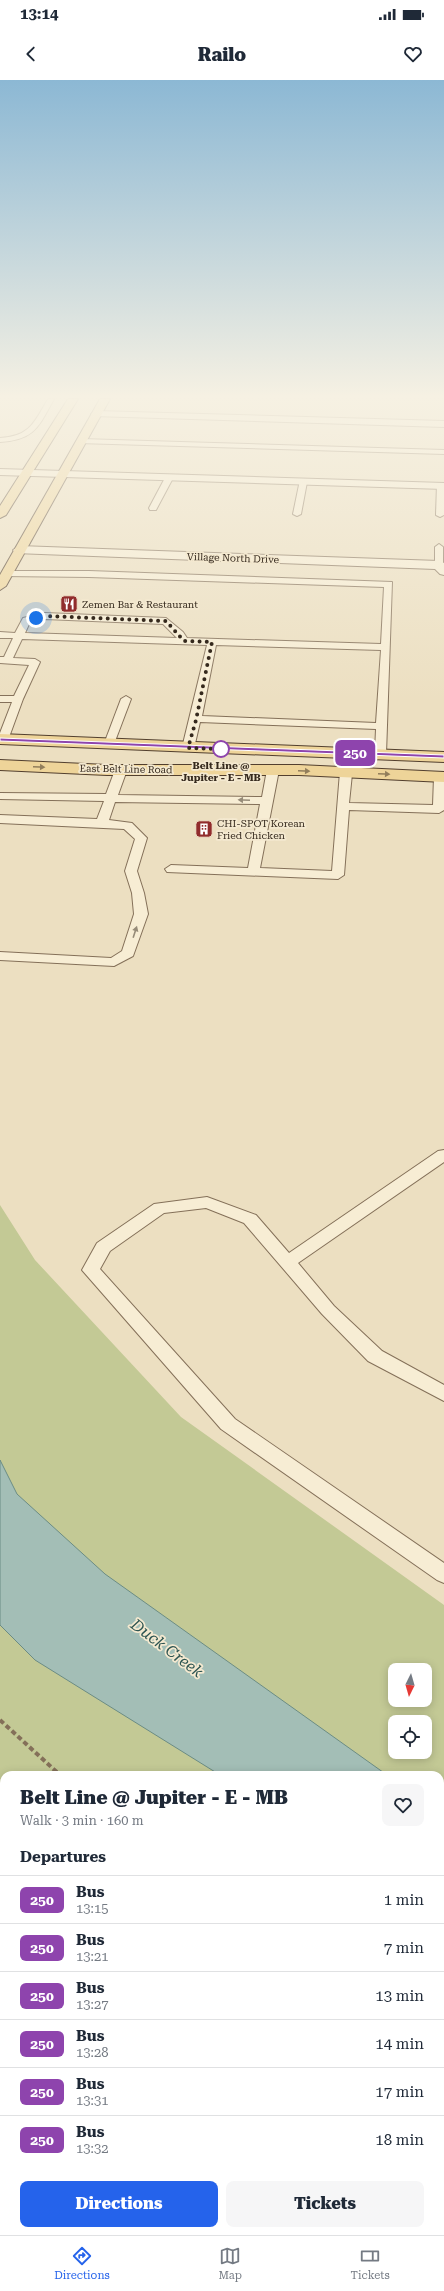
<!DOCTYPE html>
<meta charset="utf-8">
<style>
:root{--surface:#fff;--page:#f6f6f7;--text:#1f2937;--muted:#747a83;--line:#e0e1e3;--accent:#2563eb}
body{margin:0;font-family:"Roboto Serif",serif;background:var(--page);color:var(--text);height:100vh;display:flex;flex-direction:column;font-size:15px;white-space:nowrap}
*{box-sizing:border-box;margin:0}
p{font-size:13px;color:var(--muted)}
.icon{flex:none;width:22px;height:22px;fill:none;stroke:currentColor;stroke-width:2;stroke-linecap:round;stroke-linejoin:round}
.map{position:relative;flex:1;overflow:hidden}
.sheet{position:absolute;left:0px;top:1691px;width:444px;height:464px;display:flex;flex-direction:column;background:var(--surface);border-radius:12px 12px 0 0;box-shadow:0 2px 10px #0003}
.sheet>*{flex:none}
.badge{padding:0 8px;border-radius:6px;font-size:14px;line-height:26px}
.needle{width:26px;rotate:185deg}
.tools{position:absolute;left:388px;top:1583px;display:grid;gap:8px}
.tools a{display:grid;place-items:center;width:44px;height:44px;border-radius:8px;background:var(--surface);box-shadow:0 2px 10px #0003;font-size:20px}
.you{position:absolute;width:20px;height:20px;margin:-10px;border:3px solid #fff;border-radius:50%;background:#1a73e8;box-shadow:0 0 0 6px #1a73e833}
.map>.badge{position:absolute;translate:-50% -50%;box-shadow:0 0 0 2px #fff}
h2{padding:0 20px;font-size:15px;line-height:36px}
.round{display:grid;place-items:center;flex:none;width:42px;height:42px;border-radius:8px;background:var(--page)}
.headline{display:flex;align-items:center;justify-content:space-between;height:68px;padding:0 20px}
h1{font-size:19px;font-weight:800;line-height:30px}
.cta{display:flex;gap:8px;margin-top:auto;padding:8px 20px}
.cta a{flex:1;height:46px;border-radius:8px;background:var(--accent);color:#fff;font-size:16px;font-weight:800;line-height:46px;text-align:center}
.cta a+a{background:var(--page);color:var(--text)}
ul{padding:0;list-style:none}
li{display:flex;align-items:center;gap:12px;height:48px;padding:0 20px;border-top:1px solid var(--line)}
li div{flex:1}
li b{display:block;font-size:15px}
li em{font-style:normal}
li .badge{min-width:44px;font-weight:700;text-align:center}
.status{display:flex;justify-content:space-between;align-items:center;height:28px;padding:0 20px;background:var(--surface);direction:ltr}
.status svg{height:11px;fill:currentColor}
header{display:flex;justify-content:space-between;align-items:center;height:52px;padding:0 20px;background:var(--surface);font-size:18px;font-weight:800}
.menu{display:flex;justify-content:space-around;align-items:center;height:56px;border-top:1px solid var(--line);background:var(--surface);font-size:11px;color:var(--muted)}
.menu a{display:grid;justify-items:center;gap:2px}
.menu .selected{color:var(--accent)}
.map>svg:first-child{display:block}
</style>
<div class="status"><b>13:14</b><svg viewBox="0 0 49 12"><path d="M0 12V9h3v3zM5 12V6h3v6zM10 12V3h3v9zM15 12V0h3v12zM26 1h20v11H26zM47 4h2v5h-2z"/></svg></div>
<header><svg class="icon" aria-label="back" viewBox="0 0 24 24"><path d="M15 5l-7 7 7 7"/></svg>Railo<svg class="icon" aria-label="heart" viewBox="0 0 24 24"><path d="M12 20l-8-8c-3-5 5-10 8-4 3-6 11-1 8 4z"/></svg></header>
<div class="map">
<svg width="444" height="2155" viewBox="0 0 444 2155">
<rect width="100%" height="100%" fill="#ecdfc1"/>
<path fill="#c3c995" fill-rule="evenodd" d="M0,1125L35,1180L181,1337L444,1525V2144L440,2140V1695H4V1721L0,1717ZM395,1590H425V1620H395ZM395,1642H425V1672H395Z"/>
<g fill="#a3beb6" stroke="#6b8c84">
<path d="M0,1380L17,1414L105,1494L387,1695H220L35,1580L0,1545Z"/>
<path d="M440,1733L444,1736V1837L440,1834Z"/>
</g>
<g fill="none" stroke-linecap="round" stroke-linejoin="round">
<defs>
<g id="lane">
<path d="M48,319H54C39,346 35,360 0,362V358C30,356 34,343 48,319Z"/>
<path d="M81,359L444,370V374L78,363V359Z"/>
<path d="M166,396L173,398L156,430H150L149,428Z"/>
<path d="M300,400L307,402L301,434L297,436L293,434Z"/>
<path d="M437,404L444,406V435L440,437L436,435Z"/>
<path d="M439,464L443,467V485L439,488L435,485V467Z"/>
<path d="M6,491H89L392,502L386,674L352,694L349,723L433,725L434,697L440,694L444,695V730L439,733L349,730L344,795L338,799L167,792L165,789L171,785L248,788L260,724L115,722L109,740L132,743L147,758L137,791L144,813L148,834L133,876L114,886L0,880V872L111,878L122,871L134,834L132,813L125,791L135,759L124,749L0,743V735L97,739L104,721L0,719V713L106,714L115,690L121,687L127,690L118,715L262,717L267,690L273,687L279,690L260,788L332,791L340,692L375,672L376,649L200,642L194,668L192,670H184L182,668L207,565L22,559L13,578L35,579L40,582L23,619L8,660L7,662L0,663V653L12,622H0V616H14L29,585L0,583V577H4L13,558H0V552L15,553L23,538L45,533L166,538L183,552L187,558L381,564L384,507L89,497L3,496L2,494ZM45,539L163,544L177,558L25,553L30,542ZM216,565L381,570L376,643L202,636Z"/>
<path d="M126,616L131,619L114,664L109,667L105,666L104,664L121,619Z"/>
<path d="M444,1070V1082L298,1183L334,1226L382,1271L444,1305V1321L368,1281L322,1234L244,1143L206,1128L164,1133L110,1171L100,1189L235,1339L444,1483V1503L437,1500L221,1349L82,1190L97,1163L154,1124L207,1117L256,1135L289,1173L438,1071Z"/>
</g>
<g id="street">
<path d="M96,331L444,341V347L93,336L91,334Z"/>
<path d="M0,389L444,403V409L0,395Z"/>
<path d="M19,466L439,481L444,483V495L440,494L435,489L15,473L13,470Z"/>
<path d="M0,1747L4,1749V1783L0,1781Z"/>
<path d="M365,2151H407L409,2155H367Z"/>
</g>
<g id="primary">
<path d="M68,319H78L6,435L0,438V426Z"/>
<path d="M100,319H110L6,506L0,510V495Z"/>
<path d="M0,654L444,672V682L0,664Z"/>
<path d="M0,680L107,685H299L444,692V702L299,695H107L0,690Z"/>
</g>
</defs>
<use href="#lane" stroke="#847059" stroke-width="2"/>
<use href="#street" stroke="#847059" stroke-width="2"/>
<use href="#primary" stroke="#523f2e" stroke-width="2"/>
<g stroke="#847059" stroke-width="4" stroke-dasharray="5 3" stroke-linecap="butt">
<path d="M0,1640L60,1695"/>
<path d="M440,2050L444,2053"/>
</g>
<use href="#lane" fill="#f7edd4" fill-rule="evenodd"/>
<use href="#street" fill="#f7edd4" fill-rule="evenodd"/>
<use href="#primary" fill="#eed499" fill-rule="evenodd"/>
</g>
<defs><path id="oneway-solid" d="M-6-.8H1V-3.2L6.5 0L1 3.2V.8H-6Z"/></defs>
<g fill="#927e5b">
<use href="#oneway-solid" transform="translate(39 687) rotate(2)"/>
<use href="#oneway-solid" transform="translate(304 691) rotate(2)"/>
<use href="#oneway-solid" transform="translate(384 694) rotate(3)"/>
</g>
<g fill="#968b78">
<use href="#oneway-solid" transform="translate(244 720) rotate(-178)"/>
<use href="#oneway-solid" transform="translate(135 852) rotate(-72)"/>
</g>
<linearGradient id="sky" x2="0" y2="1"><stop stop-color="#8cb8d4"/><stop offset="0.51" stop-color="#f6f1e3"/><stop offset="1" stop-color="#f6f1e3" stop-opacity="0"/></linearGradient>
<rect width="444" height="621" fill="url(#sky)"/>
<path fill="#8e44ad" stroke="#fff" d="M0,658L444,675V678L0,661Z"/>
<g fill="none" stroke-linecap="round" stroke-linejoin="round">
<path stroke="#35291d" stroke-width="4" stroke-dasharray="0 7.2" d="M36,538L45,536L166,541L184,561L212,562L196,640L188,668L221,669"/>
</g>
<defs>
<symbol id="restaurant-square" viewBox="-11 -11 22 22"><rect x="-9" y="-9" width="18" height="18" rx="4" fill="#912c2c" stroke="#f4e9d0"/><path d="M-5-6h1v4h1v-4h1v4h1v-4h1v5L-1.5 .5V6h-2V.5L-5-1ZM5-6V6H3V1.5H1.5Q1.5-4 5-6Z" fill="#fff"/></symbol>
<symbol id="building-square" viewBox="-11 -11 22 22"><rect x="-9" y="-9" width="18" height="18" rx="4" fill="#912c2c" stroke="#f4e9d0"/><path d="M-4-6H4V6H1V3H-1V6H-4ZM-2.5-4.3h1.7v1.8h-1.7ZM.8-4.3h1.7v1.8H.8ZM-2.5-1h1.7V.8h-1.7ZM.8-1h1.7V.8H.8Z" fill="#fff"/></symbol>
</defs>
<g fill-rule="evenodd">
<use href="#restaurant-square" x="59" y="514" width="20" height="20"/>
<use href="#building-square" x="194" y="739" width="20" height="20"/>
</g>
<circle fill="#fff" stroke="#8e44ad" stroke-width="2" cx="221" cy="669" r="8"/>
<g text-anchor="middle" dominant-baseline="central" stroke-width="3.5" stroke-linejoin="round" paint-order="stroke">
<g font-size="10" fill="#35291d" stroke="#f4e9d0">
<text transform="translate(233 478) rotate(2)">Village North Drive</text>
<text transform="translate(126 689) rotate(1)">East Belt Line Road</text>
</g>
<g font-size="10" fill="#35291d" stroke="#f4e9d0" text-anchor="start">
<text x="82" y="524">Zemen Bar &amp; Restaurant</text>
<text x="217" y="743">CHI-SPOT Korean<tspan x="217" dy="12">Fried Chicken</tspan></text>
</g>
<g font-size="10" font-weight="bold" fill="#35291d" stroke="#f4e9d0">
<text x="221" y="685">Belt Line @<tspan x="221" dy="12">Jupiter - E - MB</tspan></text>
</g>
<g font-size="16" font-style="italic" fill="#2d5451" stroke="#f4e9d0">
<text transform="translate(167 1568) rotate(37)">Duck Creek</text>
</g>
</g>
</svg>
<div class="tools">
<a><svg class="needle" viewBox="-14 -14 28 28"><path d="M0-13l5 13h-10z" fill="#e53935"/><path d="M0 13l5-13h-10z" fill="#747a83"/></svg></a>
<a><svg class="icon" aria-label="locate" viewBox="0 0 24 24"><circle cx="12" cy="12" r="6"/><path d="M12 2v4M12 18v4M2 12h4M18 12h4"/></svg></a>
</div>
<div class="you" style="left:36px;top:538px"></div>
<b class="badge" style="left:355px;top:673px;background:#8e44ad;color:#fff">250</b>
<section class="sheet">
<div class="headline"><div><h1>Belt Line @ Jupiter - E - MB</h1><p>Walk · 3 min · 160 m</p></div><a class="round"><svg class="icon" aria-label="heart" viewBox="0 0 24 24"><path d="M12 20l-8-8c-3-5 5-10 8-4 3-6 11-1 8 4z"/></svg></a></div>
<h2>Departures</h2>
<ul>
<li><span class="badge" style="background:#8e44ad;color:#fff">250</span><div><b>Bus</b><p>13:15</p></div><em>1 min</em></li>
<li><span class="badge" style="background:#8e44ad;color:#fff">250</span><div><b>Bus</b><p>13:21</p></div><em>7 min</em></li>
<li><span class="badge" style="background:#8e44ad;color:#fff">250</span><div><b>Bus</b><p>13:27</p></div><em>13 min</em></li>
<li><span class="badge" style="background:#8e44ad;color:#fff">250</span><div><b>Bus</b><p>13:28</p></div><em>14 min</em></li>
<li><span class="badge" style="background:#8e44ad;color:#fff">250</span><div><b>Bus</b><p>13:31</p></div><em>17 min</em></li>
<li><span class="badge" style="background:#8e44ad;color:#fff">250</span><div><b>Bus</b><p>13:32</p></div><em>18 min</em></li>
</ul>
<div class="cta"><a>Directions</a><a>Tickets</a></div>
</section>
</div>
<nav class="menu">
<a class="selected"><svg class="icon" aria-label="directions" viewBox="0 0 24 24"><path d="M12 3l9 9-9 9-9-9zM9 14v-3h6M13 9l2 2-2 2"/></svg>Directions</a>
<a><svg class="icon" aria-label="map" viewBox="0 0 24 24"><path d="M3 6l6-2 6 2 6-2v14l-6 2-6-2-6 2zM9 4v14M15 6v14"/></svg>Map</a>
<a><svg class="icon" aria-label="tickets" viewBox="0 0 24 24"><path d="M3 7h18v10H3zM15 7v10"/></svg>Tickets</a>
</nav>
